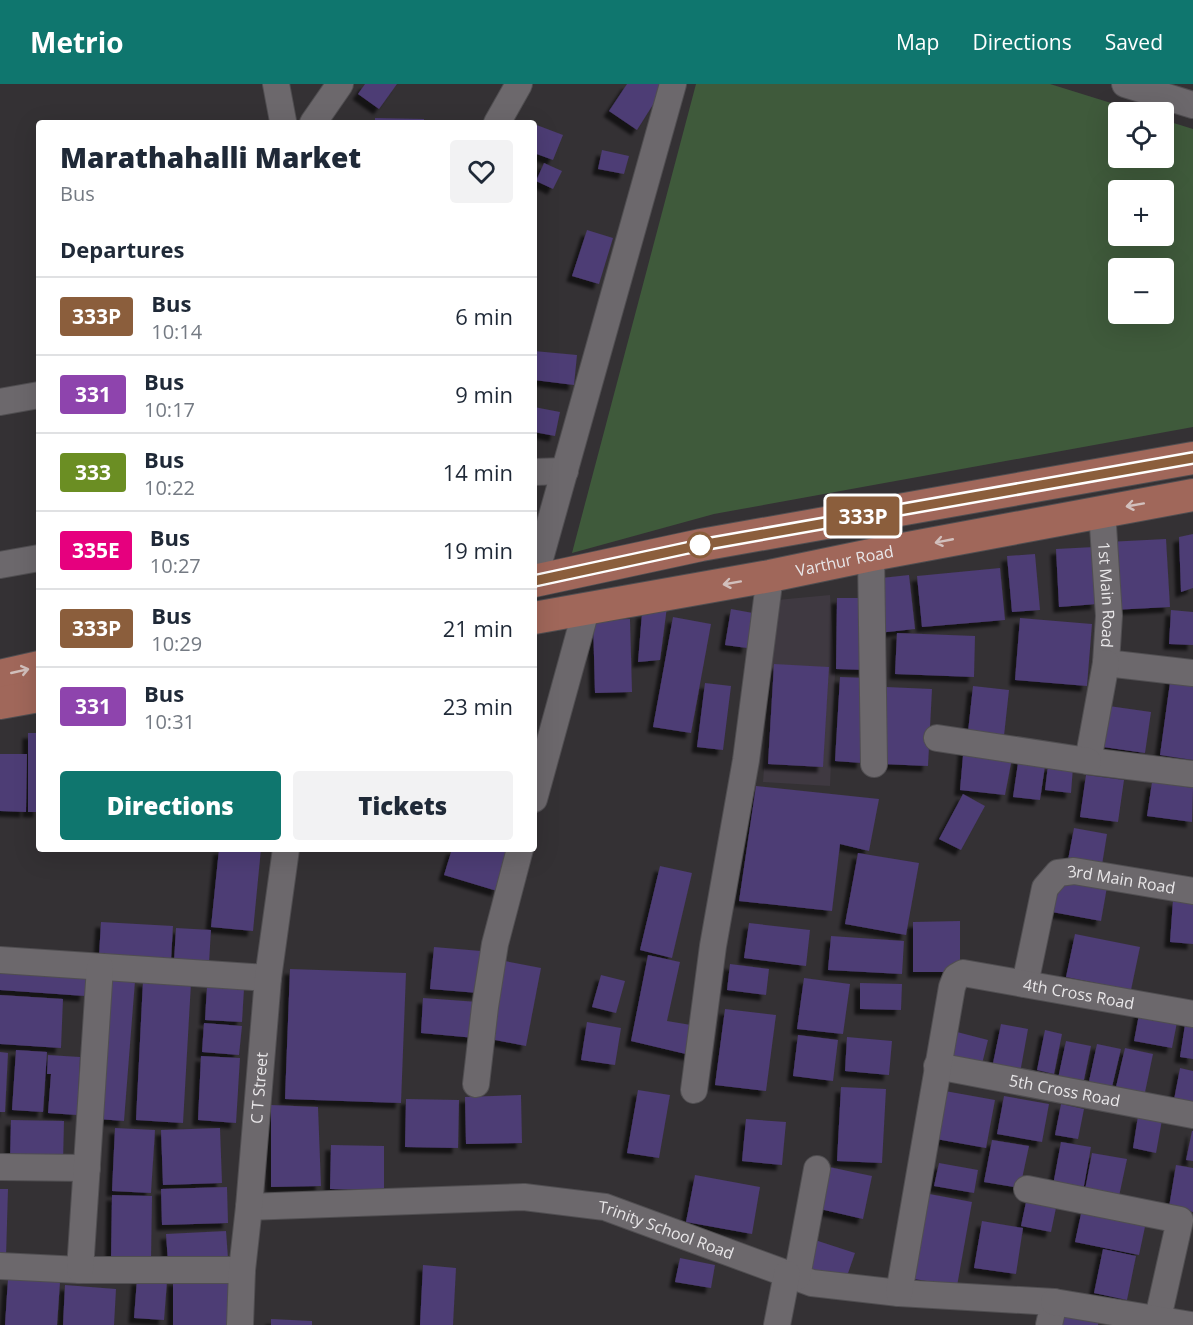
<!DOCTYPE html>
<meta charset="utf-8">
<style>
:root{--surface:#fff;--page:#f2f2f3;--text:#1f2937;--muted:#747a83;--line:#e0e1e3;--accent:#0f766e}
body{margin:0;font-family:"Open Sans",sans-serif;background:var(--page);color:var(--text);height:100vh;display:flex;flex-direction:column;font-size:22px;white-space:nowrap}
*{box-sizing:border-box;margin:0}
p{font-size:20px;color:var(--muted)}
.icon{flex:none;width:33px;height:33px;fill:none;stroke:currentColor;stroke-width:2;stroke-linecap:round;stroke-linejoin:round}
.map{position:relative;flex:1;overflow:hidden}
.details{position:absolute;left:36px;top:36px;width:501px;height:732px;display:flex;flex-direction:column;background:var(--surface);border-radius:6px;box-shadow:0 6px 24px #0002}
.details>*{flex:none}
.badge{padding:0 12px;border-radius:4px;font-size:21px;line-height:39px}
.tools{position:absolute;left:1108px;top:18px;display:grid;gap:12px}
.tools a{display:grid;place-items:center;width:66px;height:66px;border-radius:6px;background:var(--surface);box-shadow:0 6px 24px #0002;font-size:30px}
.map>.badge{position:absolute;translate:-50% -50%;box-shadow:0 0 0 3px #fff}
h2{padding:0 24px;font-size:22px;line-height:54px}
.round{display:grid;place-items:center;flex:none;width:63px;height:63px;border-radius:6px;background:var(--page)}
.headline{display:flex;align-items:center;justify-content:space-between;height:102px;padding:0 24px}
h1{font-size:28px;font-weight:800;line-height:45px}
.primary-button{display:flex;gap:12px;margin-top:auto;padding:12px 24px}
.primary-button a{flex:1;height:69px;border-radius:6px;background:var(--accent);color:#fff;font-size:24px;font-weight:800;line-height:69px;text-align:center}
.primary-button a+a{background:var(--page);color:var(--text)}
ul{padding:0;list-style:none}
li{display:flex;align-items:center;gap:18px;height:78px;padding:0 24px;border-top:2px solid var(--line)}
li div{flex:1}
li b{display:block;font-size:22px}
li em{font-style:normal}
li .badge{min-width:66px;font-weight:700;text-align:center}
header{display:flex;align-items:center;gap:36px;box-sizing:border-box;height:84px;padding:0 30px;background:var(--accent);color:#fff}
header strong{font-size:28px}
nav{display:flex;gap:33px;margin-inline-start:auto;font-size:21px}
.map>svg:first-child{display:block}
</style>
<header>
<strong>Metrio</strong>
<nav><a>Map</a><a>Directions</a><a>Saved</a></nav>
</header>
<div class="map">
<svg width="1193" height="1241" viewBox="0 0 1193 1241">
<defs>
<filter id="shadow"><feDropShadow dx="-5.5" dy="5.5" stdDeviation="1.5" flood-color="#0009"/></filter>
</defs>
<rect width="100%" height="100%" fill="#343134"/>
<path fill="#3f3941" d="M830,511L835,589L830,702L763,698L777,516Z"/>
<path fill="#3f5a3b" fill-rule="evenodd" d="M696,0H1050L1140,28H1119V74H1164V36L1193,45V343L714,430L572,469ZM1119,106H1164V152H1119ZM1119,184H1164V230H1119Z"/>
<g fill="#4d3c74" filter="url(#shadow)">
<path d="M365,0H397L379,25L358,10Z"/>
<path d="M627,0H666L637,46L609,27Z"/>
<path d="M375,34L424,35V39H375Z"/>
<path d="M534,40L563,51L553,76L534,69Z"/>
<path d="M602,66L629,72L624,90L598,85Z"/>
<path d="M544,79L562,87L553,105L536,97Z"/>
<path d="M587,146L613,154L599,200L572,192Z"/>
<path d="M534,267L577,271L574,301L534,296Z"/>
<path d="M534,323L560,328L555,352L534,348Z"/>
<path d="M1193,450V504L1181,508L1179,453Z"/>
<path d="M1166,455L1170,523L1112,526L1107,458Z"/>
<path d="M1094,463L1097,520L1059,523L1056,465Z"/>
<path d="M1035,470L1040,526L1012,528L1007,472Z"/>
<path d="M1000,484L1005,536L922,543L917,492Z"/>
<path d="M909,491L915,545L878,549L872,495Z"/>
<path d="M837,514H868L867,586L836,585Z"/>
<path d="M667,523L660,576L638,578L642,529Z"/>
<path d="M731,525L753,529L747,564L725,561Z"/>
<path d="M1171,526L1193,528V561L1169,560Z"/>
<path d="M673,533L711,540L691,649L653,643Z"/>
<path d="M1020,534L1092,540L1087,602L1015,596Z"/>
<path d="M630,535L632,608L595,609L593,536Z"/>
<path d="M897,549L975,552L974,593L895,590Z"/>
<path d="M774,580L829,583L823,683L768,680Z"/>
<path d="M1171,591L1193,594V676L1160,671Z"/>
<path d="M840,593L867,594L862,679L835,677Z"/>
<path d="M705,599L731,602L723,666L697,663Z"/>
<path d="M973,602L1009,606L1003,661L967,657Z"/>
<path d="M886,603L932,605L928,682L882,680Z"/>
<path d="M1109,622L1151,628L1145,669L1103,663Z"/>
<rect x="28" y="649" width="11" height="79"/>
<path d="M964,660L1013,669L1005,711L960,706Z"/>
<path d="M0,670H27L26,728L0,727Z"/>
<path d="M1019,672L1046,675L1040,716L1013,713Z"/>
<path d="M1048,681L1073,683L1071,709L1045,706Z"/>
<path d="M1086,691L1124,696L1118,738L1080,733Z"/>
<path d="M1152,698L1193,704L1192,738L1147,732Z"/>
<path d="M756,702L879,715L869,767L840,760L832,827L739,817Z"/>
<path d="M963,710L985,722L961,766L939,755Z"/>
<path d="M1074,744L1107,750L1102,781L1068,776Z"/>
<path d="M219,765H261L253,847L211,843Z"/>
<path d="M452,765H510L497,807L444,791Z"/>
<path d="M858,769L919,779L906,851L845,840Z"/>
<path d="M660,782L692,789L672,874L640,866Z"/>
<path d="M1057,795L1107,803L1101,837L1052,828Z"/>
<path d="M1173,816L1193,818V860L1170,858Z"/>
<path d="M960,837V888H913V838Z"/>
<path d="M101,838L173,842L171,876L99,872Z"/>
<path d="M749,839L810,846L806,882L744,874Z"/>
<path d="M176,844L211,846L209,879L174,877Z"/>
<path d="M1075,850L1140,863L1131,906L1066,893Z"/>
<path d="M831,852L904,857L902,890L828,886Z"/>
<path d="M434,863L481,867L478,909L430,905Z"/>
<path d="M648,871L680,878L667,937L697,942L690,971L631,957Z"/>
<path d="M505,877L541,884L526,962L490,955Z"/>
<path d="M730,880L769,885L766,911L727,906Z"/>
<path d="M0,883L87,888L85,912L0,906Z"/>
<path d="M290,885L406,889L401,1019L285,1015Z"/>
<path d="M601,891L625,897L616,929L592,923Z"/>
<path d="M804,894L850,900L843,950L797,945Z"/>
<path d="M109,895L135,897L124,1037L98,1035Z"/>
<path d="M143,897L191,899L183,1039L136,1036Z"/>
<path d="M860,899L902,900L901,926L860,925Z"/>
<path d="M207,903L244,905L242,938L205,936Z"/>
<path d="M0,911L63,915L61,964L0,960Z"/>
<path d="M423,914L478,918L475,954L421,949Z"/>
<path d="M725,925L776,931L766,1007L715,1001Z"/>
<path d="M1140,925L1178,933L1172,964L1134,957Z"/>
<path d="M1186,934L1193,935V975L1180,973Z"/>
<path d="M587,938L621,944L615,981L581,976Z"/>
<path d="M204,939L242,942L239,971L202,968Z"/>
<path d="M1001,940L1028,945L1020,989L992,984Z"/>
<path d="M1045,946L1062,950L1054,990L1037,986Z"/>
<path d="M957,948L988,956L982,980L950,972Z"/>
<path d="M798,951L838,956L833,997L793,992Z"/>
<path d="M847,953L892,957L889,991L845,987Z"/>
<path d="M1066,957L1091,962L1082,1005L1057,999Z"/>
<path d="M1097,960L1121,965L1111,1007L1088,1002Z"/>
<path d="M1125,964L1153,970L1144,1013L1115,1007Z"/>
<path d="M16,966L47,968L43,1028L12,1026Z"/>
<path d="M0,968L8,969L5,1028H0Z"/>
<path d="M48,971L80,973L77,1031L48,1029L51,990H47Z"/>
<path d="M201,972L240,974L236,1039L198,1036Z"/>
<path d="M1180,984L1193,987V1026L1173,1021Z"/>
<path d="M841,1003L886,1005L882,1079L837,1077Z"/>
<path d="M638,1006L670,1011L659,1074L627,1069Z"/>
<path d="M945,1007L995,1016L986,1064L936,1055Z"/>
<path d="M521,1011L522,1059L466,1060L465,1013Z"/>
<path d="M1004,1012L1049,1020L1042,1058L997,1050Z"/>
<path d="M406,1015L459,1016L458,1064L405,1063Z"/>
<path d="M1061,1020L1084,1025L1078,1055L1055,1051Z"/>
<path d="M271,1021L318,1023L321,1102L271,1103Z"/>
<path d="M1138,1032L1162,1036L1156,1069L1133,1064Z"/>
<path d="M746,1035L786,1038L782,1081L742,1077Z"/>
<path d="M11,1036L64,1037L63,1078L10,1077Z"/>
<path d="M115,1044L155,1046L151,1109L112,1107Z"/>
<path d="M220,1044L222,1099L163,1101L161,1046Z"/>
<path d="M1192,1047H1193V1077L1186,1076Z"/>
<path d="M992,1056L1029,1062L1020,1104L984,1098Z"/>
<path d="M1061,1058L1091,1063L1083,1107L1053,1101Z"/>
<path d="M331,1061L384,1062V1106L330,1105Z"/>
<path d="M1092,1069L1127,1075L1118,1117L1084,1111Z"/>
<path d="M939,1079L978,1086L974,1109L934,1102Z"/>
<path d="M1176,1081L1193,1084V1128L1169,1123Z"/>
<path d="M829,1083L872,1092L863,1135L820,1125Z"/>
<path d="M695,1091L760,1103L752,1150L686,1138Z"/>
<path d="M227,1103L228,1139L162,1141L161,1105Z"/>
<path d="M0,1105H8L6,1173H0Z"/>
<path d="M924,1109L972,1118L957,1202L908,1194Z"/>
<path d="M112,1111L152,1112L151,1177L111,1176Z"/>
<path d="M1027,1113L1057,1119L1051,1148L1021,1142Z"/>
<path d="M1082,1125L1146,1138L1139,1171L1075,1158Z"/>
<path d="M982,1137L1023,1144L1016,1190L974,1184Z"/>
<path d="M226,1147L228,1174L168,1178L166,1150Z"/>
<path d="M815,1156L855,1169L845,1198L806,1186Z"/>
<path d="M1103,1165L1136,1172L1127,1216L1094,1209Z"/>
<path d="M680,1174L715,1181L711,1204L675,1198Z"/>
<path d="M423,1181L456,1184L453,1241H420Z"/>
<path d="M8,1195L60,1198L57,1241H5Z"/>
<path d="M137,1195L167,1197L164,1236L134,1234Z"/>
<path d="M173,1196H230L231,1241H173Z"/>
<path d="M65,1201L116,1205L114,1241H63Z"/>
<path d="M1063,1223L1100,1233L1098,1241H1058Z"/>
<path d="M271,1235L312,1237V1241H271Z"/>
</g>
<g fill="none" stroke-linecap="round" stroke-linejoin="round">
<defs>
<g id="minor">
<path d="M276,0L283,37"/>
<path d="M1125,0L1193,21"/>
<path d="M313,39L340,0"/>
<path d="M497,39L519,0"/>
<path d="M0,318L39,311"/>
<path d="M534,388L565,387"/>
<path id="s1" d="M1102,427L1109,532L1106,579L1193,589"/>
<path d="M871,471L874,680"/>
<path d="M0,481L39,474"/>
<path d="M534,496L673,0"/>
<path d="M1106,579L1088,677L1193,690"/>
<path d="M937,654L1088,677"/>
<path d="M534,715L586,526"/>
<path d="M0,876L268,894"/>
<path id="s2" d="M1025,900L1045,804L1058,789L1074,787L1193,807"/>
<path id="s3" d="M937,982L1193,1031"/>
<path d="M476,1000L485,923L495,860L520,765"/>
<path d="M694,1006L713,862L746,676L770,492"/>
<path d="M0,1083L87,1084"/>
<path d="M1027,1105L1180,1136L1158,1234"/>
<path id="s4" d="M249,1123L524,1113L605,1123L812,1199L899,1209L1054,1218L1049,1241"/>
<path d="M0,1182L80,1186H242"/>
<path d="M80,1186L100,883"/>
<path d="M797,1193L817,1085"/>
<path id="s5" d="M899,1209L952,903L956,893L963,889L1193,930"/>
<path d="M1054,1218L1191,1241"/>
<path id="s6" d="M240,1241L242,1186L249,1123L268,894L286,765"/>
<path d="M777,1241L787,1190"/>
</g>
<g id="major">
<path d="M534,497L701,461L1193,374"/>
<path id="s7" d="M534,534L770,492L871,471L1193,411"/>
<path d="M0,592L39,583"/>
<path d="M0,619L39,612"/>
</g>
</defs>
<use href="#minor" stroke="#504e51" stroke-width="28"/>
<use href="#major" stroke="#504e51" stroke-width="34"/>
<use href="#minor" stroke="#6c686c" stroke-width="26"/>
<use href="#major" stroke="#a0675a" stroke-width="32"/>
</g>
<defs><path id="oneway-shaft" d="M-6 0H5M1.5-3L5.5 0L1.5 3" fill="none" stroke-width="1.6" stroke-linecap="round" stroke-linejoin="round" transform="scale(1.5)"/></defs>
<g stroke="#d2c0bd">
<use href="#oneway-shaft" transform="translate(1135 421) rotate(170)"/>
<use href="#oneway-shaft" transform="translate(944 457) rotate(169)"/>
<use href="#oneway-shaft" transform="translate(732 499) rotate(170)"/>
<use href="#oneway-shaft" transform="translate(20 587) rotate(-13)"/>
</g>
<g fill="none" stroke-linecap="round" stroke-linejoin="round">
<defs>
<path id="line" d="M534,497L701,461L1193,374"/>
</defs>
<use href="#line" stroke="#fff" stroke-width="14"/>
<use href="#line" stroke="#8b5e3c" stroke-width="9"/>
</g>
<circle fill="#fff" stroke="#8b5e3c" stroke-width="3" cx="700" cy="461" r="12"/>
<g text-anchor="middle" dominant-baseline="central" stroke-width="4.5" stroke-linejoin="round" paint-order="stroke">
<g font-size="16" fill="#e8e6e8" stroke="#343134">
<text stroke="none"><textPath href="#s7" startOffset="316">Varthur Road</textPath></text>
<text stroke="none"><textPath href="#s1" startOffset="84">1st Main Road</textPath></text>
<text stroke="none"><textPath href="#s2" startOffset="182">3rd Main Road</textPath></text>
<text stroke="none"><textPath href="#s5" startOffset="447">4th Cross Road</textPath></text>
<text stroke="none"><textPath href="#s6" startOffset="238">C T Street</textPath></text>
<text stroke="none"><textPath href="#s3" startOffset="130">5th Cross Road</textPath></text>
<text stroke="none"><textPath href="#s4" startOffset="422">Trinity School Road</textPath></text>
</g>
</g>
</svg>
<div class="tools">
<a><svg class="icon" aria-label="locate" viewBox="0 0 24 24"><circle cx="12" cy="12" r="6"/><path d="M12 2v4M12 18v4M2 12h4M18 12h4"/></svg></a>
<a>+</a>
<a>−</a>
</div>
<b class="badge" style="left:863px;top:432px;background:#8b5e3c;color:#fff">333P</b>
<section class="details">
<div class="headline"><div><h1>Marathahalli Market</h1><p>Bus</p></div><a class="round"><svg class="icon" aria-label="heart" viewBox="0 0 24 24"><path d="M12 20l-8-8c-3-5 5-10 8-4 3-6 11-1 8 4z"/></svg></a></div>
<h2>Departures</h2>
<ul>
<li><span class="badge" style="background:#8b5e3c;color:#fff">333P</span><div><b>Bus</b><p>10:14</p></div><em>6 min</em></li>
<li><span class="badge" style="background:#8e44ad;color:#fff">331</span><div><b>Bus</b><p>10:17</p></div><em>9 min</em></li>
<li><span class="badge" style="background:#6b8e23;color:#fff">333</span><div><b>Bus</b><p>10:22</p></div><em>14 min</em></li>
<li><span class="badge" style="background:#e6007e;color:#fff">335E</span><div><b>Bus</b><p>10:27</p></div><em>19 min</em></li>
<li><span class="badge" style="background:#8b5e3c;color:#fff">333P</span><div><b>Bus</b><p>10:29</p></div><em>21 min</em></li>
<li><span class="badge" style="background:#8e44ad;color:#fff">331</span><div><b>Bus</b><p>10:31</p></div><em>23 min</em></li>
</ul>
<div class="primary-button"><a>Directions</a><a>Tickets</a></div>
</section>
</div>
